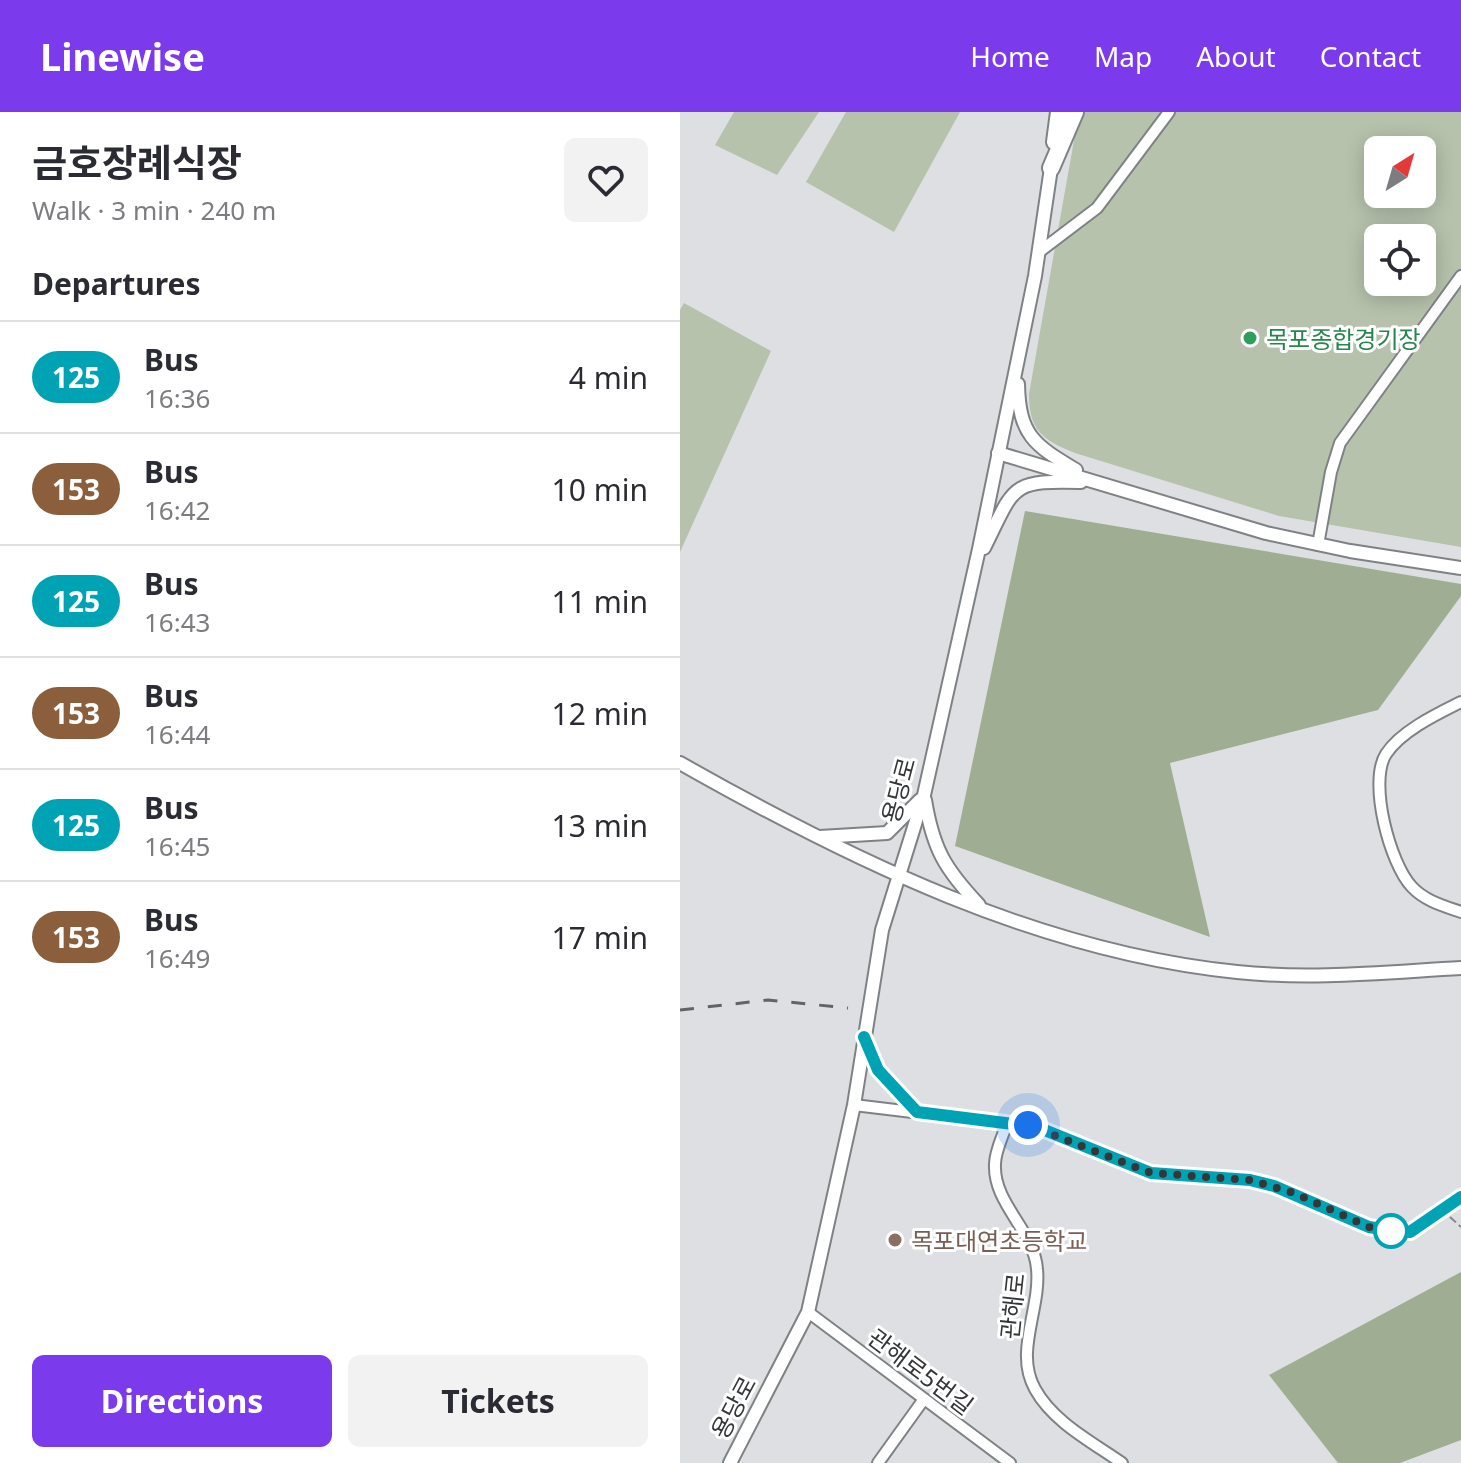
<!DOCTYPE html>
<meta charset="utf-8">
<style>
:root{--surface:#fff;--page:#f2f2f3;--text:#2b2b33;--muted:#7c7c81;--line:#e1e1e2;--accent:#7c3aed}
body{margin:0;font-family:"Noto Sans","Noto Sans KR",sans-serif;background:var(--page);color:var(--text);height:100vh;display:flex;flex-direction:column;font-size:30px;white-space:nowrap}
*{box-sizing:border-box;margin:0}
p{font-size:26px;color:var(--muted)}
.icon{flex:none;width:44px;height:44px;fill:none;stroke:currentColor;stroke-width:2;stroke-linecap:round;stroke-linejoin:round}
.map{position:relative;flex:1;overflow:hidden}
.sheet{display:flex;flex-direction:column;background:var(--surface);width:680px}
.sheet>*{flex:none}
.badge{padding:0 16px;border-radius:26px;font-size:28px;line-height:52px}
.needle{width:52px;rotate:37deg}
.fabs{position:absolute;left:684px;top:24px;display:grid;gap:16px}
.fabs a{display:grid;place-items:center;width:72px;height:72px;border-radius:12px;background:var(--surface);box-shadow:0 4px 20px #0003;font-size:40px}
.you{position:absolute;width:40px;height:40px;margin:-20px;border:6px solid #fff;border-radius:50%;background:#1a73e8;box-shadow:0 0 0 12px #1a73e833}
.map>.badge{position:absolute;translate:-50% -50%;box-shadow:0 0 0 4px #fff}
h2{padding:0 32px;font-size:30px;line-height:72px}
.round{display:grid;place-items:center;flex:none;width:84px;height:84px;border-radius:12px;background:var(--page)}
.summary{display:flex;align-items:center;justify-content:space-between;height:136px;padding:0 32px}
h1{font-size:38px;font-weight:700;line-height:60px}
.primary-button{display:flex;gap:16px;margin-top:auto;padding:16px 32px}
.primary-button a{flex:1;height:92px;border-radius:12px;background:var(--accent);color:#fff;font-size:32px;font-weight:700;line-height:92px;text-align:center}
.primary-button a+a{background:var(--page);color:var(--text)}
ul{padding:0;list-style:none}
li{display:flex;align-items:center;gap:24px;height:112px;padding:0 32px;border-top:2px solid var(--line)}
li div{flex:1}
li b{display:block;font-size:30px}
li em{font-style:normal}
li .badge{min-width:88px;font-weight:700;text-align:center}
header{display:flex;align-items:center;gap:48px;box-sizing:border-box;height:112px;padding:0 40px;background:var(--accent);color:#fff}
header strong{font-size:38px}
nav{display:flex;gap:44px;margin-inline-start:auto;font-size:28px}
main{display:flex;flex:1;min-height:0}
.map>svg:first-child{display:block}
</style>
<header>
<strong>Linewise</strong>
<nav><a>Home</a><a>Map</a><a>About</a><a>Contact</a></nav>
</header>
<main>
<section class="sheet">
<div class="summary"><div><h1>금호장례식장</h1><p>Walk · 3 min · 240 m</p></div><a class="round"><svg class="icon" aria-label="heart" viewBox="0 0 24 24"><path d="M12 20l-8-8c-3-5 5-10 8-4 3-6 11-1 8 4z"/></svg></a></div>
<h2>Departures</h2>
<ul>
<li><span class="badge" style="background:#00a3b4;color:#fff">125</span><div><b>Bus</b><p>16:36</p></div><em>4 min</em></li>
<li><span class="badge" style="background:#8b5e3c;color:#fff">153</span><div><b>Bus</b><p>16:42</p></div><em>10 min</em></li>
<li><span class="badge" style="background:#00a3b4;color:#fff">125</span><div><b>Bus</b><p>16:43</p></div><em>11 min</em></li>
<li><span class="badge" style="background:#8b5e3c;color:#fff">153</span><div><b>Bus</b><p>16:44</p></div><em>12 min</em></li>
<li><span class="badge" style="background:#00a3b4;color:#fff">125</span><div><b>Bus</b><p>16:45</p></div><em>13 min</em></li>
<li><span class="badge" style="background:#8b5e3c;color:#fff">153</span><div><b>Bus</b><p>16:49</p></div><em>17 min</em></li>
</ul>
<div class="primary-button"><a>Directions</a><a>Tickets</a></div>
</section>
<div class="map">
<svg width="781" height="1351" viewBox="0 0 781 1351">
<rect width="100%" height="100%" fill="#dddfe2"/>
<g fill="#b6c2ac" fill-rule="evenodd">
<path d="M54,0H139L97,63L35,33Z"/>
<path d="M166,0H280L214,120L126,70Z"/>
<path d="M399,0H781V435L599,404L395,341C363,328 349,319 349,282ZM698,38H742V82H698ZM698,126H742V170H698Z"/>
<path d="M4,191L91,239L0,440V198Z"/>
</g>
<g fill="#9fae93">
<path d="M345,399L781,472V484L698,598L490,651L530,825L275,734Z"/>
<path d="M781,1160V1328L720,1351H658L589,1263Z"/>
</g>
<g fill="none" stroke-linecap="round" stroke-linejoin="round">
<defs>
<g id="minor">
<path d="M359,140L417,96L489,0"/>
<path d="M638,433L651,360L660,331L781,164"/>
<path d="M781,590C757,602 721,619 706,642C688,670 710,752 732,775C745,789 764,794 781,800"/>
<path d="M185,928L198,958L237,1000"/>
<path d="M174,993L357,1015L471,1061L570,1068L594,1074L689,1115L708,1118L730,1120L781,1085"/>
<path d="M327,1011C323,1024 315,1039 315,1052C313,1092 354,1118 357,1157C361,1197 334,1240 355,1277C373,1310 412,1330 442,1351"/>
<path d="M128,1200L330,1351"/>
<path d="M198,1351L244,1287"/>
</g>
<g id="tertiary">
<path d="M338,272C339,323 354,333 396,358"/>
<path d="M318,341L586,421L670,439L781,456"/>
<path d="M304,436C335,374 329,368 401,370"/>
<path d="M0,651C171,748 359,840 557,860C632,868 707,860 781,856"/>
<path d="M245,688C253,737 265,757 299,793"/>
<path d="M140,725L207,721L240,688"/>
<path d="M50,1351L128,1200L174,993L202,818L244,683L299,437L355,164L371,56"/>
</g>
<g id="trunk">
<path d="M375,30L379,0"/>
<path d="M371,56L395,0"/>
</g>
</defs>
<use href="#minor" stroke="#7f8285" stroke-width="14"/>
<use href="#tertiary" stroke="#7f8285" stroke-width="16"/>
<use href="#trunk" stroke="#7f8285" stroke-width="20"/>
<path stroke="#838487" stroke-width="2" stroke-dasharray="8 4" stroke-linecap="butt" d="M770,1105L781,1115"/>
<use href="#minor" stroke="#fff" stroke-width="10"/>
<use href="#tertiary" stroke="#fff" stroke-width="12"/>
<use href="#trunk" stroke="#fff" stroke-width="16"/>
<path stroke="#626365" stroke-width="3" stroke-dasharray="14 14" stroke-linecap="butt" d="M0,898L88,888L168,896"/>
</g>
<g fill="none" stroke-linecap="round" stroke-linejoin="round">
<defs>
<path id="line" d="M184,925L198,958L237,1000L357,1015L471,1061L570,1068L594,1074L689,1115L708,1118L730,1120L781,1085"/>
</defs>
<use href="#line" stroke="#fff" stroke-width="18"/>
<use href="#line" stroke="#00a3b4" stroke-width="12"/>
<path stroke="#353638" stroke-width="8" stroke-dasharray="0 14.4" d="M348,1013L471,1061L570,1068L614,1081L689,1115L711,1119"/>
</g>
<circle fill="#2e9e5b" stroke="#fff" stroke-width="3" cx="570" cy="226" r="8"/>
<circle fill="#fff" stroke="#00a3b4" stroke-width="4" cx="711" cy="1119" r="16"/>
<circle fill="#8d6e63" stroke="#fff" stroke-width="3" cx="215" cy="1128" r="8"/>
<g text-anchor="middle" dominant-baseline="central" stroke-width="6" stroke-linejoin="round" paint-order="stroke">
<g font-size="24" fill="#27864d" stroke="#fff" text-anchor="start">
<text x="586" y="226">목포종합경기장</text>
</g>
<g font-size="24" fill="#353638" stroke="#fff">
<text transform="translate(218 678) rotate(-75)">용당로</text>
<text transform="translate(332 1194) rotate(-84)">관해로</text>
<text transform="translate(241 1259) rotate(37)">관해로5번길</text>
<text transform="translate(53 1295) rotate(-62)">용당로</text>
</g>
<g font-size="24" fill="#785e54" stroke="#fff" text-anchor="start">
<text x="231" y="1128">목포대연초등학교</text>
</g>
</g>
</svg>
<div class="fabs">
<a><svg class="needle" viewBox="-14 -14 28 28"><path d="M0-13l5 13h-10z" fill="#e53935"/><path d="M0 13l5-13h-10z" fill="#7c7c81"/></svg></a>
<a><svg class="icon" aria-label="locate" viewBox="0 0 24 24"><circle cx="12" cy="12" r="6"/><path d="M12 2v4M12 18v4M2 12h4M18 12h4"/></svg></a>
</div>
<div class="you" style="left:348px;top:1013px"></div>
</div>
</main>
